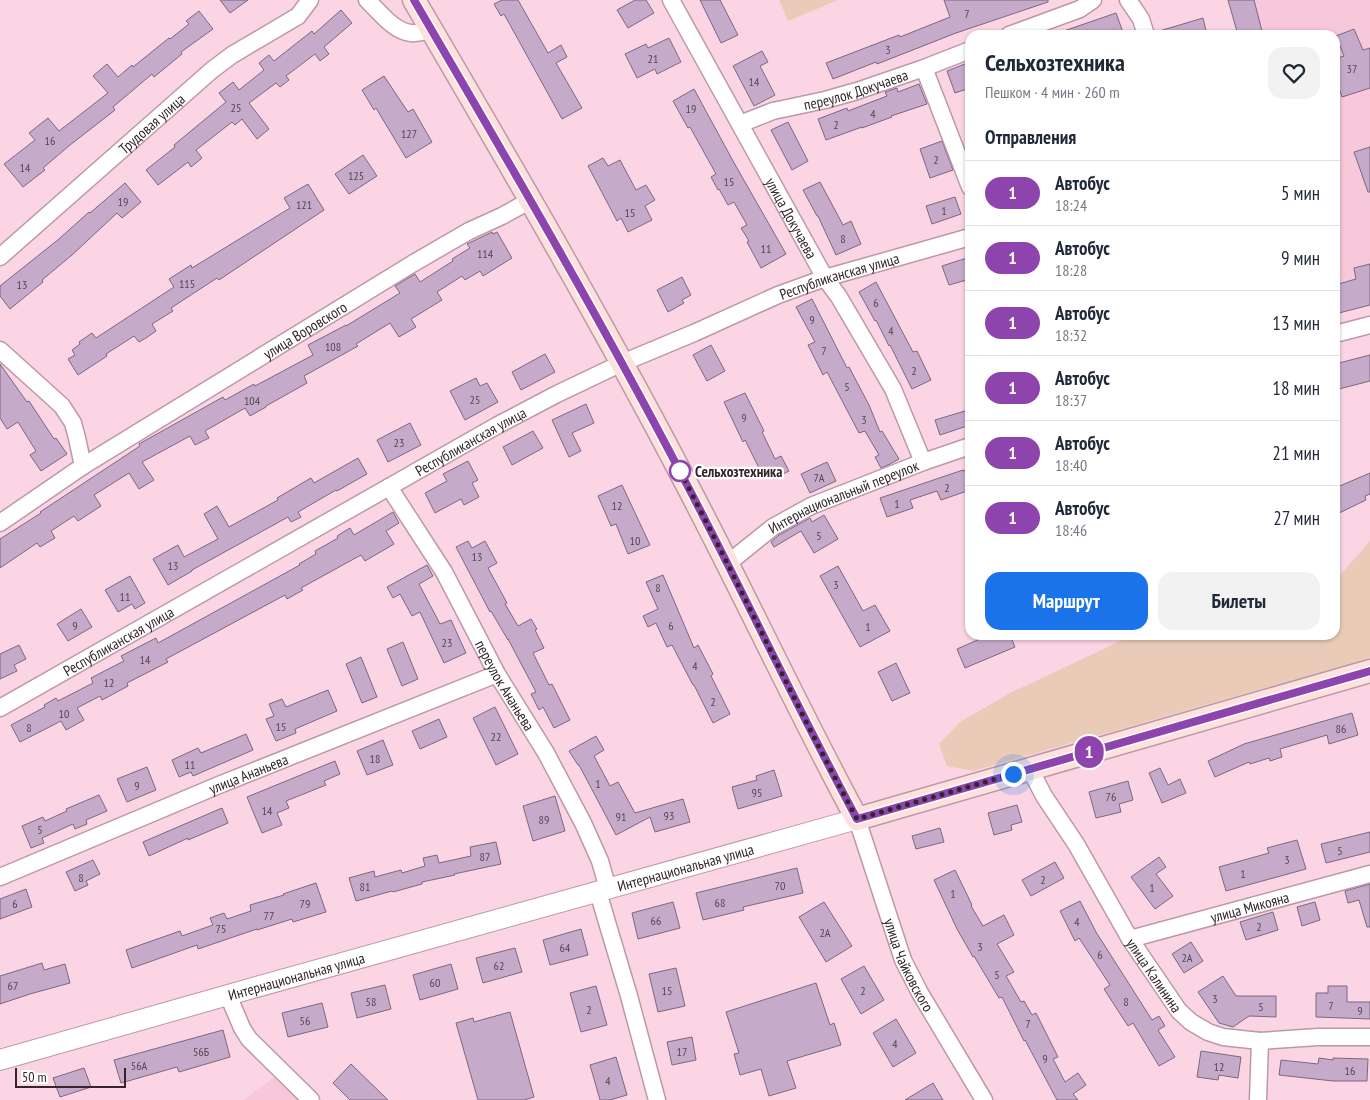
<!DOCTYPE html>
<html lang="ru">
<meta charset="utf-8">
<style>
:root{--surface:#fff;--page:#f2f2f3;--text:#1f2937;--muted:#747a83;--line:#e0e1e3;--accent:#1a73e8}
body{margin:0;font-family:"PT Sans Narrow",sans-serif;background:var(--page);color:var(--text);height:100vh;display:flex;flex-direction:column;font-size:19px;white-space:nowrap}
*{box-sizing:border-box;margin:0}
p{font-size:16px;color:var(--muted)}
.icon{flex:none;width:28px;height:28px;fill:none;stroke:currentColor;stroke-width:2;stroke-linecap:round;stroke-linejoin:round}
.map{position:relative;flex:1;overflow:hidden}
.panel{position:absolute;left:965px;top:30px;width:375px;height:610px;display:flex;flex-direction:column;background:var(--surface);border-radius:15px;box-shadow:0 1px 4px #0004}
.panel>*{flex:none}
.badge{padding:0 10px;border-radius:16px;font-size:18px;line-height:32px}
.scale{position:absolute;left:15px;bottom:12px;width:111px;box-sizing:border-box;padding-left:5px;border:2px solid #33252b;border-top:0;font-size:14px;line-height:18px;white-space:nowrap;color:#33252b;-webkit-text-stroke:4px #fff;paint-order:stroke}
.you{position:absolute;width:25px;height:25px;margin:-12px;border:4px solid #fff;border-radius:50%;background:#1a73e8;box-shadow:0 0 0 8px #1a73e833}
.map>.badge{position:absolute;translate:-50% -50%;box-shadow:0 0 0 2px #fff}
h2{padding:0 20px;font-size:19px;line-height:45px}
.round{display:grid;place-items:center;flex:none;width:52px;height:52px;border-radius:15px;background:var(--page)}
.head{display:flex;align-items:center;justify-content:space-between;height:85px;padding:0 20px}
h1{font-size:24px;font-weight:700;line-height:38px}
.action{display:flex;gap:10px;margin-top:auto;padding:10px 20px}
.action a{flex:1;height:58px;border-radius:15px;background:var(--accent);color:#fff;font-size:20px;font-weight:700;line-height:58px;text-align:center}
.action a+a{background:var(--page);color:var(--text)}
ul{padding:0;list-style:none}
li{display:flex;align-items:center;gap:15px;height:65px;padding:0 20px;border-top:1px solid var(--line)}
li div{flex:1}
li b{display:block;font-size:19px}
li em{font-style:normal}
li .badge{min-width:55px;font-weight:700;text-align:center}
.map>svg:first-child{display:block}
</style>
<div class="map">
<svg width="1370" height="1100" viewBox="0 0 1370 1100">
<rect width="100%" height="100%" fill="#fbd5e4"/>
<g fill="#f6c8da">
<path d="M1242,0H1370V305L1335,314V35H1251Z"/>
<path d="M276,1076L298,1100H243Z"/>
</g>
<g fill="#e9cbb7">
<path d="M779,0H838L788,21Z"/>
<path d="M1370,541V658L973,771L947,766L939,744L960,722L1010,693L1133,635H1335V581Z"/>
</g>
<g fill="#c5abc9" stroke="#7c6780">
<path d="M220,0H248L230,13Z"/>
<path d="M502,0H518L548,53L561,45L567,57L556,63L582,108L562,119L504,14L501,16L494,4Z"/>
<path d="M635,0H646L654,13L628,28L617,10Z"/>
<path d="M700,0H720L738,35L721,43Z"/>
<path d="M944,0H1048V2L956,33L877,64L876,62L833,79L826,63L899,35L900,37L950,17Z"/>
<path d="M1228,0H1254L1263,35H1238Z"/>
<path d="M341,10L352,23L324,47L329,54L320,61L315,54L286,76L289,80L280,87L276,83L249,103L269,129L257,139L242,119L235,125L232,122L196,150L202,158L191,167L188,162L158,185L146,170L175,147L174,145L226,102L219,93L233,82L239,90L264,70L259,63L269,55L274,61L312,31L314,34Z"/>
<path d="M199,11L213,29L181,52L182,54L154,77L152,74L113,107L115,110L70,145L43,168L45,170L23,187L4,164L35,140L29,133L48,118L59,131L108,93L93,76L107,64L118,77L132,65L133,67L169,38L170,39L189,24L186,21Z"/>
<path d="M1116,13L1124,35H1058V33Z"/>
<path d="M1203,18L1207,35H1156V32Z"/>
<path d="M1354,29L1363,50L1370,48V88L1342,97L1335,76V59L1344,56L1336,36Z"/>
<path d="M669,38L681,62L657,74L655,69L637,78L625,54L646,44L648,48Z"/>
<path d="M762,51L768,62L760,66L775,95L754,106L733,66Z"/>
<path d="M970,62V88L955,93L947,71Z"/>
<path d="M384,76L408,112L413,109L432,142L406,158L376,108L374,110L362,90Z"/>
<path d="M919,84L927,104L891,116L892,117L862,128V127L826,140L818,119L847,108L848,111L887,96L885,92L897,88L898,92Z"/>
<path d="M694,89L733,161L786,254L761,268L747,242L749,241L741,228L747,225L734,202L728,205L719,189L718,190L711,177L716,174L690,127L688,128L673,101Z"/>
<path d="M788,122L808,161L792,170L771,130Z"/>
<path d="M942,141L953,170L930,178L920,149Z"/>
<path d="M1370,147V192H1368L1354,152Z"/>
<path d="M363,155L377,176L349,194L335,174Z"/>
<path d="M603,158L608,166L620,160L636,190L646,185L655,200L645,206L652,220L628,232L621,218L617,221L588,166Z"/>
<path d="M820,182L843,225L851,221L861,244L836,255L818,216H817L803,190Z"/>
<path d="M125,183L141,202L122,218L117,213L72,255L42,280L43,282L10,309L0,296V286L59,239L89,212L90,213Z"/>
<path d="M308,184L324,210L219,280L217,278L171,308L173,311L152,324L156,331L146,338L139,342L134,336L106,354L107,356L78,375L68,359L75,355L72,350L80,344L79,342L92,333L96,338L174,287L169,279L191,265L192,268L290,208L284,198Z"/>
<path d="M955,197L961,214L932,224L926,206Z"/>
<path d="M492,232L493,234L497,232L512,258L483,276L480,271L465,280L462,276L437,292L442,300L411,319L416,327L399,337L390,323L356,344L358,346L304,376L307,383L266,406V407L250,416L245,408L205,431L209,438L195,445L190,436L142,462L154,480L139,489L129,473L94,495L101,506L78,521L74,516L51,531L55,538L40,547L37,543L0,568V539L41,513L40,512L140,446L139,444L223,397L225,400L254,384L255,386L313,355L308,345L346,325V326L400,293L395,286L415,274L420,282L453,261L452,259L470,248L467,244Z"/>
<path d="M970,257V279L949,285L942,266Z"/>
<path d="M1370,264V305L1335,314V285L1356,279L1354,268Z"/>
<path d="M682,277L691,295L682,300L684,303L668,312L657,290Z"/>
<path d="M876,282L913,352L917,351L931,380L912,389L890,345L889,346L876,320L875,321L859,292Z"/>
<path d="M812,299L847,368L849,367L869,405L880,432L882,431L899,459L890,464L881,468L875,457L879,455L865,431L859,433L827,372L823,375L808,345L815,342L796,307Z"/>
<path d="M711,345L725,371L707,381L693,355Z"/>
<path d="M545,354L555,372L521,390L512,372Z"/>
<path d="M1370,355V381L1335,390V364Z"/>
<path d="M0,364L27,402L29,401L54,439L56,438L67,454L41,471L30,455L36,451L18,422L7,429L0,418Z"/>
<path d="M476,378L480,386L487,383L498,402L465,420L450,391Z"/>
<path d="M745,393L764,431L762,432L775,459L781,456L789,471L773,479L771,474L764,478L745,440L743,442L724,402Z"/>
<path d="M586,404L594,423L572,433L581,451L569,457L552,420Z"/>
<path d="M965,411L970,425L940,435L935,420Z"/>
<path d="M410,423L421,445L388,462L377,440Z"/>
<path d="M533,431L543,448L512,465L503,447Z"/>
<path d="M358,458L367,474L337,491L336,490L298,512L301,517L291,522L288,517L192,570V571L168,585L153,559L178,545L184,557L218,539L204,514L217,506L229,527L278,500L277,498L311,478L314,483Z"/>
<path d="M468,461L478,480L472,483L479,497L464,505L461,499L435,513L425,493L447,481L443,474Z"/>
<path d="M827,462L836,481L810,493L801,474Z"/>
<path d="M970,469V490L941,500L937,491L910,500L913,508L887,517L880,498L963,470V471Z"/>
<path d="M1370,473V494L1365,496L1366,500L1335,515V488Z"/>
<path d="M622,485L650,545L628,554L616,524L611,526L598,496Z"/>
<path d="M393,512L399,523L386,531L394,544L365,561L361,555L301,588L303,590L287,599L285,595L166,659L168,662L127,683L128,686L102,700L100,696L77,708L84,720L66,730L61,721L20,742L11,725L45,707L44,705L56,698L58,701L93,683L91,678L124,661L121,656L156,638L158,643L300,565L299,564L316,554L315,551L338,538L337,536L350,528L354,535Z"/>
<path d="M824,515L838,539L814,553L801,531L774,547L771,542L779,535L810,518L812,522Z"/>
<path d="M468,541L472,548L485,541L497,563L488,568L507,603L505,604L518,626L531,619L537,629L535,630L544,648L533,653L549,685L552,684L570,720L554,728L543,707L539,710L531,694L536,692L508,639V640L491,611L490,612L456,547Z"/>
<path d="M427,565L433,576L419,584L440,624L451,620L466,653L444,663L420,612L412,616L400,594L393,598L387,587Z"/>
<path d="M838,566L863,611L875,605L890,631L860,647L820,576Z"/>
<path d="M663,575L694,648L698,645L713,674L711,676L730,714L713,723L694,685H693L672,645L667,647L656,623L648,627L643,616L658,609L646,582Z"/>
<path d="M130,576L145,603L135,609L132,604L118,612L105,590Z"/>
<path d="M81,609L92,627L68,641L57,624Z"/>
<path d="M989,635H1010L1015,647L965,668L957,649Z"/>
<path d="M403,642L418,679L402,686L387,649Z"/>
<path d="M19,645L26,659L14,665L17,671L0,679V654Z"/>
<path d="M361,657L377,697L362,703L346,664Z"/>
<path d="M896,663L910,693L892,701L878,672Z"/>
<path d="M328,690L337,711L295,729L296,733L276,741L266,719L274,716L269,704L282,699L286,707Z"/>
<path d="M495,707L518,754L496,765L473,718Z"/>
<path d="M1352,713L1358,735L1329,744L1327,735L1280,749L1282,757L1270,761L1269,758L1250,764L1249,762L1215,777L1208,761L1244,744Z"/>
<path d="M439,719L447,737L420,749L412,731Z"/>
<path d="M246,734L253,750L193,776L191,772L179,777L172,760L198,748L201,753Z"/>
<path d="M596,736L604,750L594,756L610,786L618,782L635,813L683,799L690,822L655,832L650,817L616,835L579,765H578L569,751Z"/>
<path d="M383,740L393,765L367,775L357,751Z"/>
<path d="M335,761L340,774L324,781L326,785L286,801L289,808L277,813L282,825L262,833L247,797Z"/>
<path d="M147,767L156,790L127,802L117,779Z"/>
<path d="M1160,768L1168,785L1180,779L1186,793L1162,803L1149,773Z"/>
<path d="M774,770L782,796L738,809L732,787L757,780L756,776Z"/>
<path d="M1128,781L1133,800L1119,804L1121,812L1096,818L1089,792Z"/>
<path d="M99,795L107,811L86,820L87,824L75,829L73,824L42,838L44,843L31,848L22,826L43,817L45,821L67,811L66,809Z"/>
<path d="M555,796L565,831L533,841L523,806Z"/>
<path d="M1017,805L1022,822L1011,825L1012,830L994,835L988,813Z"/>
<path d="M222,808L228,823L188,840V838L149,856L143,842Z"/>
<path d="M940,828L944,842L916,849L912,836Z"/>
<path d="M1370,832V852L1326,863L1321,844Z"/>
<path d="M1297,840L1306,869L1226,891L1219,867L1269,853L1267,848Z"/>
<path d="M496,842L501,864L454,874L455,875L422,882V884L393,892L392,891L356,901L349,878L374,871L375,877L401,870L402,873L425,866L423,858L437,855L439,863L471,856L470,847Z"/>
<path d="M1159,857L1166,867L1156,874L1173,896L1155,909L1131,877Z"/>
<path d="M93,860L100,874L86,881L88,885L75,891L66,872Z"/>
<path d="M1055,862L1064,878L1031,896L1022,880Z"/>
<path d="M797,868L803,893L743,907L744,910L703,920L696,893Z"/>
<path d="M955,870L972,905L971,906L983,926L1004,915L1014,935L997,944L1014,972L1006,976L1021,1002L1024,1001L1032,1015L1036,1013L1058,1057L1053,1059L1065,1082L1078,1073L1086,1085L1073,1094L1078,1100H1057L1025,1040L1024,1041L1002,997L999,998L974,956L973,957L957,929L934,880Z"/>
<path d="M316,883L326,912L293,922L292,919L257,930V929L198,949L197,945L132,968L126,950L180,931L182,936L213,925L210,918L224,913L227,919L251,911L250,905L284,895L283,894Z"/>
<path d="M1370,884V927H1367L1359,900L1348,903L1345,891Z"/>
<path d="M26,889L32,907L0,919V899Z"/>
<path d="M1080,901L1096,932L1152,1020L1159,1016L1165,1026L1158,1030L1175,1057L1159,1066L1133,1023L1128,1026L1104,989L1110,985L1079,938L1075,941L1060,911Z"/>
<path d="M673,902L680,928L638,939L632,913Z"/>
<path d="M824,902L852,946L826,962L799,917Z"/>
<path d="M1315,902L1320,920L1302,926L1297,907Z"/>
<path d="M1273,912L1278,930L1246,940L1240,922Z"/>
<path d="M581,929L588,955L550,965L543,940Z"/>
<path d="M1191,942L1203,961L1184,973L1172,954Z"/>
<path d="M515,948L522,972L483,983L476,958Z"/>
<path d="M42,963L44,970L65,964L70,983L30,994L0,1004V976Z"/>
<path d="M451,964L458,989L420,1000L413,975Z"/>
<path d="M864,966L884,1000L861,1014L841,979Z"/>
<path d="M676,968L685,1006L658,1012L649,974Z"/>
<path d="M1223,976L1236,996H1276V1017L1249,1016L1233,1027L1219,1023L1198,992Z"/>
<path d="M816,983L830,1025L834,1023L841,1045L787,1061L796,1088L769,1096L761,1069L740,1075L734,1054L739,1053L726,1012Z"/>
<path d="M385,985L391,1009L357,1018L351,993Z"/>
<path d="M596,986L607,1025L581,1032L570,993Z"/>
<path d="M1328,986H1347V1002H1370V1019L1316,1017V993H1328Z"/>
<path d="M322,1003L328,1027L288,1037L282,1013Z"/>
<path d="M510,1012L534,1097L524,1100H478L456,1023L473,1018L474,1022Z"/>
<path d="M896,1019L916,1053L893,1067L873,1033Z"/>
<path d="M223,1030L230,1057L179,1072L177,1067L121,1083L114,1060Z"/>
<path d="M692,1037L696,1060L672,1065L667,1042Z"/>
<path d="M1201,1051L1241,1057L1238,1078L1219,1075L1218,1080L1197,1077Z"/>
<path d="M616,1057L627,1095L610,1100H600L590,1065Z"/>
<path d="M1319,1058L1333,1060V1058L1368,1059L1367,1081H1333L1279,1075L1281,1060L1318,1064Z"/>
<path d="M351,1064L388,1100H350L333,1083Z"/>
<path d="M84,1068L91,1087L60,1097L53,1078Z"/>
<path d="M933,1083L943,1100H905Z"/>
</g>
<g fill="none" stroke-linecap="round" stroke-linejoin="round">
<defs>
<g id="minor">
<path d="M367,0C380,12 393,31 411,33C418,34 425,31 431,30"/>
<path id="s1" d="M671,0L825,278L839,297L893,389L923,462"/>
<path d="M1128,0L1141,19L1146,35"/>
<path d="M1009,35L1080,9L1093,0"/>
<path d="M924,68L970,187"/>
<path id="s2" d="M740,124L773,111L825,100L857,91L924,68L970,50"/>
<path id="s3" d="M0,257L212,70L232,55L298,16L310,0"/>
<path d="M1335,334L1370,325"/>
<path d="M0,350L62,406L73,423L77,438L83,466"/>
<path id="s4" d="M389,487L444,572L497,674L546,753L583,823L600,861L608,889"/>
<path id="s5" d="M0,523L83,466L412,264L469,231L502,216L531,200"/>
<path id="s6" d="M727,564L773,527L811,506L923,462L970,446"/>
<path id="s7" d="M0,708L389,487L498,425L557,394L622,363L694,333L778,295L825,278L970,237"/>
<path id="s8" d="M1030,769L1044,796L1076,844L1130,939L1179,1011L1191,1022L1208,1032L1223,1037L1260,1041L1318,1037H1370"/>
<path id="s9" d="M857,819L903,960L920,993L984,1100"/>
<path id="s10" d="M0,877L219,785L497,674"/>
<path d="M598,892L629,996L657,1100"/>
<path id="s11" d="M1130,939L1370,874"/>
<path d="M228,995L242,1028L249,1039L311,1100"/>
<path d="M1258,1100L1260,1041"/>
</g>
<g id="tertiary">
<path id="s12" d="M0,1060L228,995L857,819"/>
</g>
<path id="secondary" d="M414,0C507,159 600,318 685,481C744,593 797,708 857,819L1370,671"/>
</defs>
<use href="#minor" stroke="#bc99a7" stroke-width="19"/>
<use href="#tertiary" stroke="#bc99a7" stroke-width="22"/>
<use href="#secondary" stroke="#bc99a7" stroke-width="25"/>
<use href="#minor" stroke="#fff" stroke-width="16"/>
<use href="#tertiary" stroke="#fff" stroke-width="20"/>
<use href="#secondary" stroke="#fee1df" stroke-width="22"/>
</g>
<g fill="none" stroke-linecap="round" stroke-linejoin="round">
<defs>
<path id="line" d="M414,0C507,159 600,318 685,481C744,593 797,708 857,819L1370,671"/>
</defs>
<use href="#line" stroke="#fff" stroke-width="11"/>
<use href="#line" stroke="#8e44ad" stroke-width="8"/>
<path stroke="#33252b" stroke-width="5" stroke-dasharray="0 9" d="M680,471L676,464C739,582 794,703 857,819L1013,774"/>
</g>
<circle fill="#fff" stroke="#8e44ad" stroke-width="2.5" cx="680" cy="471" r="10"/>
<g text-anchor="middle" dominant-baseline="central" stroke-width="4.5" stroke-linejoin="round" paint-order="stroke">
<g font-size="12" fill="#584652">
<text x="967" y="13">7</text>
<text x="888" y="49">3</text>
<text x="653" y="58">21</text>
<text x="1352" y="68">37</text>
<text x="754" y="81">14</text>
<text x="236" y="107">25</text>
<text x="691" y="108">19</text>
<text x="873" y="113">4</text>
<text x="836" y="124">2</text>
<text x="409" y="133">127</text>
<text x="50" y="140">16</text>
<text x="936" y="159">2</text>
<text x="25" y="167">14</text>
<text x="356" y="175">125</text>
<text x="729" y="181">15</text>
<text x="123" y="201">19</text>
<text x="304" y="204">121</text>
<text x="944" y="210">1</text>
<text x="630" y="212">15</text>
<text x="843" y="238">8</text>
<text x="766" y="248">11</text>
<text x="485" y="253">114</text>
<text x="187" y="283">115</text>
<text x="22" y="284">13</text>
<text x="876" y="302">6</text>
<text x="812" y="319">9</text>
<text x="891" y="330">4</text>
<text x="333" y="346">108</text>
<text x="824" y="350">7</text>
<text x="914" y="370">2</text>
<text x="847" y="386">5</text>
<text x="475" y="399">25</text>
<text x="252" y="400">104</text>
<text x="744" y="417">9</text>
<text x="864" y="419">3</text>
<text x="399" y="442">23</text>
<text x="819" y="477">7А</text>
<text x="947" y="487">2</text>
<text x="897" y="503">1</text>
<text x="617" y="505">12</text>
<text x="819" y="535">5</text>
<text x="635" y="540">10</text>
<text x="477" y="556">13</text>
<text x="173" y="565">13</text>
<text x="836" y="584">3</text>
<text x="658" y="587">8</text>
<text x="125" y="596">11</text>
<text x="75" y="625">9</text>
<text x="671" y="625">6</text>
<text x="868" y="626">1</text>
<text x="447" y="642">23</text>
<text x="145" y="659">14</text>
<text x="695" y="665">4</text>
<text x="109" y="682">12</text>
<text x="713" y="701">2</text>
<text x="64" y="713">10</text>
<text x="281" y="726">15</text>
<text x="29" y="727">8</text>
<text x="1341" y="728">86</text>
<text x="496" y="736">22</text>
<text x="375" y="758">18</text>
<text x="190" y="764">11</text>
<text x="598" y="783">1</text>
<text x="137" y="785">9</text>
<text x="757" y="792">95</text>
<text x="1111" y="796">76</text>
<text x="267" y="810">14</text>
<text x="669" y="815">93</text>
<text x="621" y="816">91</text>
<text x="544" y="819">89</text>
<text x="40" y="829">5</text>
<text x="1340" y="850">5</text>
<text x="485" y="856">87</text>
<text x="1287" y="859">3</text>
<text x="1243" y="873">1</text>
<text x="81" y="877">8</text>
<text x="1043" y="879">2</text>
<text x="780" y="885">70</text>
<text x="365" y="886">81</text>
<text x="1152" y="887">1</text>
<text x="953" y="893">1</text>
<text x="720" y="902">68</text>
<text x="15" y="903">6</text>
<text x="305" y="903">79</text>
<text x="269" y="915">77</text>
<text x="656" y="920">66</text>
<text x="1077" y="921">4</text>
<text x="1259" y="926">2</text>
<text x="221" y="928">75</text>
<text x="825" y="932">2А</text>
<text x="980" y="946">3</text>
<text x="565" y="947">64</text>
<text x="1100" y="954">6</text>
<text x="1187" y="957">2А</text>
<text x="499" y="965">62</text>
<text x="997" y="974">5</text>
<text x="435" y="982">60</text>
<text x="13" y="985">67</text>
<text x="667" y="990">15</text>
<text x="863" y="990">2</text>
<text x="1215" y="998">3</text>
<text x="371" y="1001">58</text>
<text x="1126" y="1001">8</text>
<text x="1331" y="1005">7</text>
<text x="1261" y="1006">5</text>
<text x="589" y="1009">2</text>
<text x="1360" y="1010">9</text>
<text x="305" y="1020">56</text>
<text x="1028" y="1023">7</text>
<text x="895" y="1043">4</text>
<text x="201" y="1051">56Б</text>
<text x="682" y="1051">17</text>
<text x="1045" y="1058">9</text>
<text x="139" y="1065">56А</text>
<text x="1219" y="1066">12</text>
<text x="1350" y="1070">16</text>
<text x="608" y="1080">4</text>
</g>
<g font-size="15" fill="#33252b" stroke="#fff">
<text stroke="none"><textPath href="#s2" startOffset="121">переулок Докучаева</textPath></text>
<text stroke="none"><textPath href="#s3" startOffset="202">Трудовая улица</textPath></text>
<text stroke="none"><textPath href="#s1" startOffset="249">улица Докучаева</textPath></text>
<text stroke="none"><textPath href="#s7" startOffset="946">Республиканская улица</textPath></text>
<text stroke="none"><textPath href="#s5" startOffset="361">улица Воровского</textPath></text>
<text stroke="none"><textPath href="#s7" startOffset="541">Республиканская улица</textPath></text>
<text stroke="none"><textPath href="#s6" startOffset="136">Интернациональный переулок</textPath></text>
<text stroke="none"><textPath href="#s7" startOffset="136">Республиканская улица</textPath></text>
<text stroke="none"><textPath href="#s4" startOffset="230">переулок Ананьева</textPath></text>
<text stroke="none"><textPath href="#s10" startOffset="269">улица Ананьева</textPath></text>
<text stroke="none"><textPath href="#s12" startOffset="712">Интернациональная улица</textPath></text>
<text stroke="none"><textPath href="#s11" startOffset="124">улица Микояна</textPath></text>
<text stroke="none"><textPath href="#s9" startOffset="155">улица Чайковского</textPath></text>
<text stroke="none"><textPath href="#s8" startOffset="241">улица Калинина</textPath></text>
<text stroke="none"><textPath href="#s12" startOffset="308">Интернациональная улица</textPath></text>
</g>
<g font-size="15" font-weight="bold" fill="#33252b" stroke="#fff" text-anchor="start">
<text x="695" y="471">Сельхозтехника</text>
</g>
</g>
</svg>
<div class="scale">50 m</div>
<div class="you" style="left:1013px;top:774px"></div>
<b class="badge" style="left:1089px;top:752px;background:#8e44ad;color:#fff">1</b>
<section class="panel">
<div class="head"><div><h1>Сельхозтехника</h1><p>Пешком · 4 мин · 260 m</p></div><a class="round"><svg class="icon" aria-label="heart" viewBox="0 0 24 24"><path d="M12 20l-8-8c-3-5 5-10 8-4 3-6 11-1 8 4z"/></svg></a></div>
<h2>Отправления</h2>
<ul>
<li><span class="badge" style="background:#8e44ad;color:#fff">1</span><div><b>Автобус</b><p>18:24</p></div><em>5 мин</em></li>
<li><span class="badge" style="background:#8e44ad;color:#fff">1</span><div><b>Автобус</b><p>18:28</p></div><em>9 мин</em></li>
<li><span class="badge" style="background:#8e44ad;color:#fff">1</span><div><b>Автобус</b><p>18:32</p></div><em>13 мин</em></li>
<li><span class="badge" style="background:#8e44ad;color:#fff">1</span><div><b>Автобус</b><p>18:37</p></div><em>18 мин</em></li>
<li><span class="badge" style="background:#8e44ad;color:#fff">1</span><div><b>Автобус</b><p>18:40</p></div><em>21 мин</em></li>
<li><span class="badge" style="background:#8e44ad;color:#fff">1</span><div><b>Автобус</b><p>18:46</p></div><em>27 мин</em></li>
</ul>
<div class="action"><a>Маршрут</a><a>Билеты</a></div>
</section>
</div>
